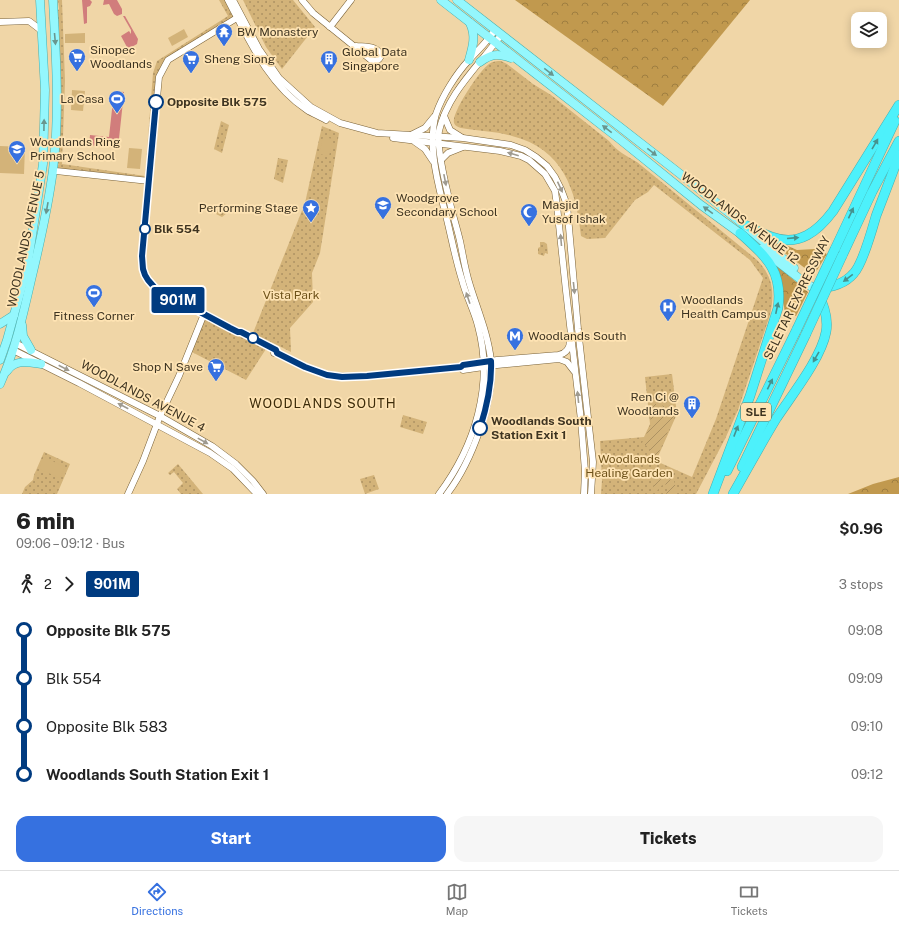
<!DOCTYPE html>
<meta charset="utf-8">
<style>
:root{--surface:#fff;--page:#f6f6f6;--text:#222;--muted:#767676;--line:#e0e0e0;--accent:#3671e0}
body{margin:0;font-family:"Public Sans",sans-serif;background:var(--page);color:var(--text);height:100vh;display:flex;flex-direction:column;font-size:15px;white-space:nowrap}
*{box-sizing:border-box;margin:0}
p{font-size:13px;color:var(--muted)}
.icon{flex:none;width:22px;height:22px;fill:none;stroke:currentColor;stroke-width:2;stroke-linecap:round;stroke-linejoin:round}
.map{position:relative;height:494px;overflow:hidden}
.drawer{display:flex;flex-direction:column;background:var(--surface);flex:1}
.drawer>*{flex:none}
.badge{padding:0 8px;border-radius:3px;font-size:14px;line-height:26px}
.fabs{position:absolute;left:851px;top:12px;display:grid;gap:8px}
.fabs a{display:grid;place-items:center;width:36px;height:36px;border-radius:8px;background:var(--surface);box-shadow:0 2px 10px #0003;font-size:20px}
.map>.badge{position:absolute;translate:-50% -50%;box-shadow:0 0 0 2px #fff}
.legs{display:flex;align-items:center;gap:6px;height:44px;padding:0 16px;font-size:13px}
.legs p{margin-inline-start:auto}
.head{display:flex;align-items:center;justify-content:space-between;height:68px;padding:0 16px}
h1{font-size:22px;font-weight:800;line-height:30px}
.cta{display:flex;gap:8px;margin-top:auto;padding:8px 16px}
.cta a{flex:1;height:46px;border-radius:12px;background:var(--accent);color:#fff;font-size:16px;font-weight:800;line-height:46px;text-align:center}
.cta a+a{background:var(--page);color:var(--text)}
ul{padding:0 16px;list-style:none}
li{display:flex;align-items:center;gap:14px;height:48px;font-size:15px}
li i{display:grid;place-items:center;width:6px;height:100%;margin:0 5px;background:currentColor}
li i::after{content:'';width:10px;height:10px;margin:-5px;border:3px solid;border-radius:50%;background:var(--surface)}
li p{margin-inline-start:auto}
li:first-child i{background:linear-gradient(#0000 50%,currentColor 0)}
li:last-child i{background:linear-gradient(currentColor 50%,#0000 0)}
.tabs{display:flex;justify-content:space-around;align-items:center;height:56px;border-top:1px solid var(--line);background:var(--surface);font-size:11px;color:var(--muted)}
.tabs a{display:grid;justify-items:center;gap:2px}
.tabs .selected{color:var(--accent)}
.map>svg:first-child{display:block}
</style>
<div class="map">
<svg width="899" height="494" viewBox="0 0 899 494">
<defs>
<pattern id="grass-dots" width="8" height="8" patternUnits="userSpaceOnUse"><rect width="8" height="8" fill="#d3b379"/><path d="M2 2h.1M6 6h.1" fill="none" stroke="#ad9263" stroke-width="1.8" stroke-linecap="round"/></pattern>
<pattern id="forest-crowns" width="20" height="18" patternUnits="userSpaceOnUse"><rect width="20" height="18" fill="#c1994e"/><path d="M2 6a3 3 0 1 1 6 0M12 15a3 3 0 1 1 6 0" fill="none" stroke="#9e7e40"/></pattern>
<pattern id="garden-furrows" width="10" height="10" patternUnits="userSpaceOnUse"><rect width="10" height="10" fill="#d3b379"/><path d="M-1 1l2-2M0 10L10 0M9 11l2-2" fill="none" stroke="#ad9263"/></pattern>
</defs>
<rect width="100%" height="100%" fill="#f0d6a7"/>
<g fill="url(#grass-dots)">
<path d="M58,0H62L65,81L62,164L145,176L153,73L157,61L228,16L219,0H227L236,18L175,55L158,76L149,181L55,171L56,165L60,164H55L59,45V40L58,38L57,12L59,9Z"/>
<path d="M243,0H293L315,27L282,69L266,47Z"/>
<path d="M501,61L507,64L533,84L551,95L609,141C617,151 626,156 637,162L757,260C773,277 775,292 770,315L738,410L725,439L696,494H601L602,480L600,441L644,437L650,424L645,377L672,374L677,414L656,461L692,477L716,419L763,278L750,260L654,185L648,192L635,200L605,238L587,239L581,236C576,189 563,149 512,136C496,131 478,131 461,128C458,127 455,126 454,123C451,113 480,70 489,64C493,61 497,61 501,61Z"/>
<path d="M221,121L229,125L222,153L214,149Z"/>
<path d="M322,126L339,133L320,253L312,273L313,302L290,328L291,352L253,333L305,203Z"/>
<path d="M278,158L288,160L283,183L274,179Z"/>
<path d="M223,203L233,208L222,217L216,214Z"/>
<path d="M540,242H544L547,244L548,254L545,253L544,256L538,254V248L540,247Z"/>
<path d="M204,315L238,333L240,335L266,349L246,380L190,351Z"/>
<path d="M403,415L427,422L423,434L400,427Z"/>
<path d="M44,452L70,464L57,494H22L25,487L33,480L34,475Z"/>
<path d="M178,464L203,494H181L177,489L183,483L174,472L170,475L168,473Z"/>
<path d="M374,475L379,489L365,494L360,479Z"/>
</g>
<g fill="url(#forest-crowns)">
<path d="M515,0H750L663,106Z"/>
<path d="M777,241L797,250L815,249L827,254L814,275L773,244Z"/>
<path d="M776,265L808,292L796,316L785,312Z"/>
<path d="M899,477V494H848L873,484Z"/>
</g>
<g fill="url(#garden-furrows)">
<path d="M649,404H660L676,413L656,459L650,457V448L642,443L651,424Z"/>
<path d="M660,477H665L674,481L676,488L675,494H666L668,490V487L665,484L661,486L656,492L655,491L653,483Z"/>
</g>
<g fill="#d3b379">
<path d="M184,29L188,37L172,46L168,38Z"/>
<path d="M85,33V43H65V34Z"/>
<path d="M72,90L85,91L83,111L71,110Z"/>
<path d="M323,137L333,139L329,156L319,154Z"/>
<path d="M0,146L25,147L24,174L0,173Z"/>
<path d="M129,148L142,149L140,169L127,168Z"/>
<path d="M44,457L65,467L60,478L39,469Z"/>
</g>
<g fill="#d17d7c">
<path d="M82,0H90L92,2L90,6L87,7V23L84,24Z"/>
<path d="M104,0H117L122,9V14L117,16L114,14L109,4L103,5Z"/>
<path d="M123,16H125L138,39L137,44L128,49L121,36L129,31L131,34V30Z"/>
<path d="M114,91L124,92L118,148L89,145L90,135L109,137Z"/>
</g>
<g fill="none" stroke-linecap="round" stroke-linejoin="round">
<defs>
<g id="minor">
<path d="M228,0C249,40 268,84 307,110C313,114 320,116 326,120"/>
<path d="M233,0L259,49L279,78L311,107L340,123L377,133L463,138L511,145L525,150L536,157L547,166L555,177L561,189L567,205L578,329L593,462L591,494"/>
<path d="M302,0L313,13L371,60L376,61L379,59L381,56C378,45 365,47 356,46"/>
<path d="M240,16L168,60L159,77L142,256C143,271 144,277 155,288L238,332H241L276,350L277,353"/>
<path d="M0,22L29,21L42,31"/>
<path d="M330,27L351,0"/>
<path d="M444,116L450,130L461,137"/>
<path d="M411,135L425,128L434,117"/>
<path d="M393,138L500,151L521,156L529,160L545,174L555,191L557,206L566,291L581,420L585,471L584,494"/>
<path d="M415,142L425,149L433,161"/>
<path d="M441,160L448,153L463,147"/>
<path d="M53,169L56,171L149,181"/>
<path d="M15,343L160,416L212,446L236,464L253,481L263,494"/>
<path d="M13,350L79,383L210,453L233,469L257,494"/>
<path d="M274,353H277C293,361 310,371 328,375C352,379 376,374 399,373C420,371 440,370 461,367L463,365L497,360L558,355C566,354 570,348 570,340"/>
<path d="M461,367L463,370L497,365L559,359L567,362L574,371"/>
<path d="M128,494L143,461L160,416L179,376L204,314"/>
<path d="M439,494C475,446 494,385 478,326C474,310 466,296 462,280C454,255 450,229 443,204C436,176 428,142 436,114C442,96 456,74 469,60C478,50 487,42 495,30"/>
<path d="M447,494C471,463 495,400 491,361C488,333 477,309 469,282C465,269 463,255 460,241C457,228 453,216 450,203C446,186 436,148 439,131C448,92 479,66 501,35"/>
</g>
<g id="major">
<path d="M441,0L622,141L701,205L745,237"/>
<path d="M457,0L679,173L743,224L794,268"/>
<path d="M469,60C473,46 476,36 470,23"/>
<path d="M480,62C491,54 498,53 511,58"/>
<path d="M761,249L808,285L815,288"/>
<path d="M0,324L14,315"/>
<path d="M22,325L23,336L31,350"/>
<path d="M0,360L7,340L27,268L43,164L45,90L40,0"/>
<path d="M7,371C15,359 28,362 41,364"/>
<path d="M0,384C15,351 23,315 31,280C40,243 48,207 53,170C60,113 56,56 53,0"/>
</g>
<g id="highway">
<path d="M743,224C752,228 762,234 772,237C799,247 818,231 833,211L899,105"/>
<path d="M835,249L895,121"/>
<path d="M842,256L872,192L899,141"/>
<path d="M742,467L806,334"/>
<path d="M727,471L797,329"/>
<path d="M713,494L750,396L778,308C783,270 766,257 740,233"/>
<path d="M733,494C747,469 761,444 776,419C791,396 821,359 826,332C829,316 822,301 815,288C830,288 844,285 854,273C863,263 872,230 876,216C884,195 892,175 899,155"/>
</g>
</defs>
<use href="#minor" stroke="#7a6237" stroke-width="7"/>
<use href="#major" stroke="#48afaf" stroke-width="9"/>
<use href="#highway" stroke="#48afaf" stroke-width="10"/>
<use href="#minor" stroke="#fff" stroke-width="6"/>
<use href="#major" stroke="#94f7fd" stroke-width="8"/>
<use href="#highway" stroke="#4df1fb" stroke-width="9"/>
<defs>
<g id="highway-bridge">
<path d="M797,329L835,249"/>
<path d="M806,334L842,256"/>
</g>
</defs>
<use href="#highway-bridge" stroke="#48afaf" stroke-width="10" stroke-linecap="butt"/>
<use href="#highway-bridge" stroke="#4df1fb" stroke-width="9"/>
</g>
<defs><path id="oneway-solid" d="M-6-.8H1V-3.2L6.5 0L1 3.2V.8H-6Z"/></defs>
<g fill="#69968f">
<use href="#oneway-solid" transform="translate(55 39) rotate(85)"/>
<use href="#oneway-solid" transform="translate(549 72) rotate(38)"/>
<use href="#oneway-solid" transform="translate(44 125) rotate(-89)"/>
<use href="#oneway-solid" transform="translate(607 129) rotate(-142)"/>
<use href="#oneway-solid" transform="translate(652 152) rotate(38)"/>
<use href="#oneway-solid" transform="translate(47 208) rotate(100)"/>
<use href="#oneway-solid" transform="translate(708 210) rotate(-144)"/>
</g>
<g fill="#46928e">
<use href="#oneway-solid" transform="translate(875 144) rotate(-60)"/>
<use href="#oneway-solid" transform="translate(851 213) rotate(-65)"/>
<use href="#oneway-solid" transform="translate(793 238) rotate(-5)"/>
<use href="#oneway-solid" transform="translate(848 278) rotate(143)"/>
<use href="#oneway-solid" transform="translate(777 308) rotate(-78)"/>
<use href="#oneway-solid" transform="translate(816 357) rotate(120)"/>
<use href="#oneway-solid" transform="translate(770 384) rotate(-64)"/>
<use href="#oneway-solid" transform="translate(736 431) rotate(-69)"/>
</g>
<g fill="#9e9a90">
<use href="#oneway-solid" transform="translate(513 154) rotate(-164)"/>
<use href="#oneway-solid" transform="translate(445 180) rotate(79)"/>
<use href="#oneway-solid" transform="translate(560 187) rotate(65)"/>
<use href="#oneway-solid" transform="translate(561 240) rotate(-95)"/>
<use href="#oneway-solid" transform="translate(574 288) rotate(84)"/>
<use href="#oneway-solid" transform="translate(468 298) rotate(-109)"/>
<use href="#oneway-solid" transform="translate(64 368) rotate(27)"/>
<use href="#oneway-solid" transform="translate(578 397) rotate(-96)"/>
<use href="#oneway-solid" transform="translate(123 406) rotate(-152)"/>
<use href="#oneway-solid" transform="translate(203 441) rotate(29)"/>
</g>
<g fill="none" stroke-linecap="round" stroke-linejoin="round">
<defs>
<path id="line-1" d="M156,102L142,256L143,269L145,275L148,280L155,288L230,328L238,332H241L276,350L277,353L305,367L327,375L342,377L367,376L461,367L463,365L491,361C492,385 487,406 480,428"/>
</defs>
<use href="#line-1" stroke="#fff" stroke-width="9"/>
<use href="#line-1" stroke="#003b80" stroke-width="6"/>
</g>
<defs>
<symbol id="temple-pin" viewBox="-11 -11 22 30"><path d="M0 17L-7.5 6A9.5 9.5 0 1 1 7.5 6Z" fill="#3671e0" stroke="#fee3b3"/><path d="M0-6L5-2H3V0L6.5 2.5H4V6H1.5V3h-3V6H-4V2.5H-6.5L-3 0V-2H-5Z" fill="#fff"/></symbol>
<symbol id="supermarket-pin" viewBox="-11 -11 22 30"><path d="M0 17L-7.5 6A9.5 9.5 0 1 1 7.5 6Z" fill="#3671e0" stroke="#fee3b3"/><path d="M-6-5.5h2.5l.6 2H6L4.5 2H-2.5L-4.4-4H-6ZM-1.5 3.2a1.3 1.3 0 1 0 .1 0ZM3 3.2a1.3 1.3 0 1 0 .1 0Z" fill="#fff"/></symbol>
<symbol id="building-pin" viewBox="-11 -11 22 30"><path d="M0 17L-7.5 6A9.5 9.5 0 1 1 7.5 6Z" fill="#3671e0" stroke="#fee3b3"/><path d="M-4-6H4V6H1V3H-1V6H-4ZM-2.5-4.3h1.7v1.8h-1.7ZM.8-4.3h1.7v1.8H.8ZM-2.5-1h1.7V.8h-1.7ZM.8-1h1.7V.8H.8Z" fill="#fff"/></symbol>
<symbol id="stadium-pin" viewBox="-11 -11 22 30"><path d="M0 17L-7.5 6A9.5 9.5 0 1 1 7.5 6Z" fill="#3671e0" stroke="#fee3b3"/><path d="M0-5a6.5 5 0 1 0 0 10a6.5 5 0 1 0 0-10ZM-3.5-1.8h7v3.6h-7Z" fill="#fff"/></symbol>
<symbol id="school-pin" viewBox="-11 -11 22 30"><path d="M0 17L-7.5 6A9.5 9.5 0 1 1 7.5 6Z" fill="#3671e0" stroke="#fee3b3"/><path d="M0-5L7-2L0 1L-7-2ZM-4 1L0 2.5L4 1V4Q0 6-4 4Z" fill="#fff"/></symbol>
<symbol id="sight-pin" viewBox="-11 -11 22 30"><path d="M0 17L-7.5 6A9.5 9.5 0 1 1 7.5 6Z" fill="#3671e0" stroke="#fee3b3"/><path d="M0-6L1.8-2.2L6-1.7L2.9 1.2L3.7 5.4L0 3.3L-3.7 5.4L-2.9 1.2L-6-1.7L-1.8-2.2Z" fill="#fff"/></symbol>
<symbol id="mosque-pin" viewBox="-11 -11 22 30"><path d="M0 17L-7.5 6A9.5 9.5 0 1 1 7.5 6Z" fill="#3671e0" stroke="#fee3b3"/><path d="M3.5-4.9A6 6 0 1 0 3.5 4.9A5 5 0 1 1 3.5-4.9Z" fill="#fff"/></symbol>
<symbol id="hospital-pin" viewBox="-11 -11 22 30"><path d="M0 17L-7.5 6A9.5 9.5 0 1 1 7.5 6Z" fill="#3671e0" stroke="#fee3b3"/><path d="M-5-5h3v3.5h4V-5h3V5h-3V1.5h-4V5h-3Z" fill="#fff"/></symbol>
<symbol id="metro-pin" viewBox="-11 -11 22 30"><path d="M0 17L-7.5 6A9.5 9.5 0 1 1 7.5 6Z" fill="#3671e0" stroke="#fee3b3"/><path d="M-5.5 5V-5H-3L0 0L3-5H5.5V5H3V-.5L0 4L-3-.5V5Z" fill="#fff"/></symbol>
</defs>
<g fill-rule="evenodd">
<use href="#temple-pin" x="214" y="22" width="20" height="27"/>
<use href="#supermarket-pin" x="67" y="47" width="20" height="27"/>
<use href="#supermarket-pin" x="181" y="49" width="20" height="27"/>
<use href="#building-pin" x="319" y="49" width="20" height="27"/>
<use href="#stadium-pin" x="107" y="89" width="20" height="27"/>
<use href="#school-pin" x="7" y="139" width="20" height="27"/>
<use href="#school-pin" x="373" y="195" width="20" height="27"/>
<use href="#sight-pin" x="301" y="198" width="20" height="27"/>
<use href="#mosque-pin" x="519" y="202" width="20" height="27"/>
<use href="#stadium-pin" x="84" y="283" width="20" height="27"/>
<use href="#hospital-pin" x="658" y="297" width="20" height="27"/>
<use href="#metro-pin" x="505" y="326" width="20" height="27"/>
<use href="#supermarket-pin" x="206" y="357" width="20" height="27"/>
<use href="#building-pin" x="682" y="394" width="20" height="27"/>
</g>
<g fill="#fff" stroke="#003b80" stroke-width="2">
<circle cx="156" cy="102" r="7"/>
<circle cx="145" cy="229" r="5"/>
<circle cx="253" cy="338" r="5"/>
<circle cx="480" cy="428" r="7"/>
</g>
<g text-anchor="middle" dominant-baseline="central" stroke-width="3.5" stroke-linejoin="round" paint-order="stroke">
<rect fill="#fee3b3" stroke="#78684d" stroke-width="1" x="741" y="403" width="30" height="18" rx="3"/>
<g font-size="11" font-weight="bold" fill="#3e3421">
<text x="756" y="412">SLE</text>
</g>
<g font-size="12" fill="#3e3421" stroke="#fee3b3" text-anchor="start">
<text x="237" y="32">BW Monastery</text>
<text x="90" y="50">Sinopec<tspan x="90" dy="14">Woodlands</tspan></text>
<text x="342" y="52">Global Data<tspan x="342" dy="14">Singapore</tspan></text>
<text x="204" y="59">Sheng Siong</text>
<text x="104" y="99" text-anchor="end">La Casa</text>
<text x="30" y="142">Woodlands Ring<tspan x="30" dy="14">Primary School</tspan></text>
<text x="396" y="198">Woodgrove<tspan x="396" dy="14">Secondary School</tspan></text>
<text x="542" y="205">Masjid<tspan x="542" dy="14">Yusof Ishak</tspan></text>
<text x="298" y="208" text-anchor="end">Performing Stage</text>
<text x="681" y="300">Woodlands<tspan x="681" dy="14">Health Campus</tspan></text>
<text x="94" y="316" text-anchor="middle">Fitness Corner</text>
<text x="528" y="336">Woodlands South</text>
<text x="203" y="367" text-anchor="end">Shop N Save</text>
<text x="679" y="397" text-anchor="end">Ren Ci @<tspan x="679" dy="14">Woodlands</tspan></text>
</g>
<g font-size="12" font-weight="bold" fill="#3e3421" stroke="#fee3b3" text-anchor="start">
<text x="167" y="102">Opposite Blk 575</text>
<text x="154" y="229">Blk 554</text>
<text x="491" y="421">Woodlands South<tspan x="491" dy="14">Station Exit 1</tspan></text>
</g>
<g font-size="12" fill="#3e3421" stroke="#fee3b3">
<text transform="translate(740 218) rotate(37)">WOODLANDS AVENUE 12</text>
<text transform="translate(26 239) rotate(-78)">WOODLANDS AVENUE 5</text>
<text transform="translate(797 298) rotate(-64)">SELETAR EXPRESSWAY</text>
<text transform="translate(143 396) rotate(28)">WOODLANDS AVENUE 4</text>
</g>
<g font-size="12" fill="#6d5119" stroke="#fee3b3">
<text x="291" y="295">Vista Park</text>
<text x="629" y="459">Woodlands<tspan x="629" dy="14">Healing Garden</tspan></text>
</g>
<g font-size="13" letter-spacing="1" fill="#3d2c0a" stroke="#fee3b3">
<text x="323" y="403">WOODLANDS SOUTH</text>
</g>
</g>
</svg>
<div class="fabs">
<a><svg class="icon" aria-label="layers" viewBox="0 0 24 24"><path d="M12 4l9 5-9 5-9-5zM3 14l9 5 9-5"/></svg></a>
</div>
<b class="badge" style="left:178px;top:300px;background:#003b80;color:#fff">901M</b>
</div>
<section class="drawer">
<div class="head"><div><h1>6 min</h1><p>09:06 – 09:12 · Bus</p></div><b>$0.96</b></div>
<div class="legs"><svg class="icon" aria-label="walk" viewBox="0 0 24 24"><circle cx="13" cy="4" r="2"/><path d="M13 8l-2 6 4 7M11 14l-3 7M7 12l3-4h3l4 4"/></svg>2<svg class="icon" aria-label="forward" viewBox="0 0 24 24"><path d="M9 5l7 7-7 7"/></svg><b class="badge" style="background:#003b80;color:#fff">901M</b><p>3 stops</p></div>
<ul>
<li><i style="color:#003b80"></i><b>Opposite Blk 575</b><p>09:08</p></li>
<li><i style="color:#003b80"></i><span>Blk 554</span><p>09:09</p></li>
<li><i style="color:#003b80"></i><span>Opposite Blk 583</span><p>09:10</p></li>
<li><i style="color:#003b80"></i><b>Woodlands South Station Exit 1</b><p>09:12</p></li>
</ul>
<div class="cta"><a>Start</a><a>Tickets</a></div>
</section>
<nav class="tabs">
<a class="selected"><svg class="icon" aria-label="directions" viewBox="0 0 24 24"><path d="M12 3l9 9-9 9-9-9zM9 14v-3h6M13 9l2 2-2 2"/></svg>Directions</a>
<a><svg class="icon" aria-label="map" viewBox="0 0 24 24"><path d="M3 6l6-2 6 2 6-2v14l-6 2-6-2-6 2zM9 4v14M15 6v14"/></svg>Map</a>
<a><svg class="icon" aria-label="tickets" viewBox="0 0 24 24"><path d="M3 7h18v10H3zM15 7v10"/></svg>Tickets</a>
</nav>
